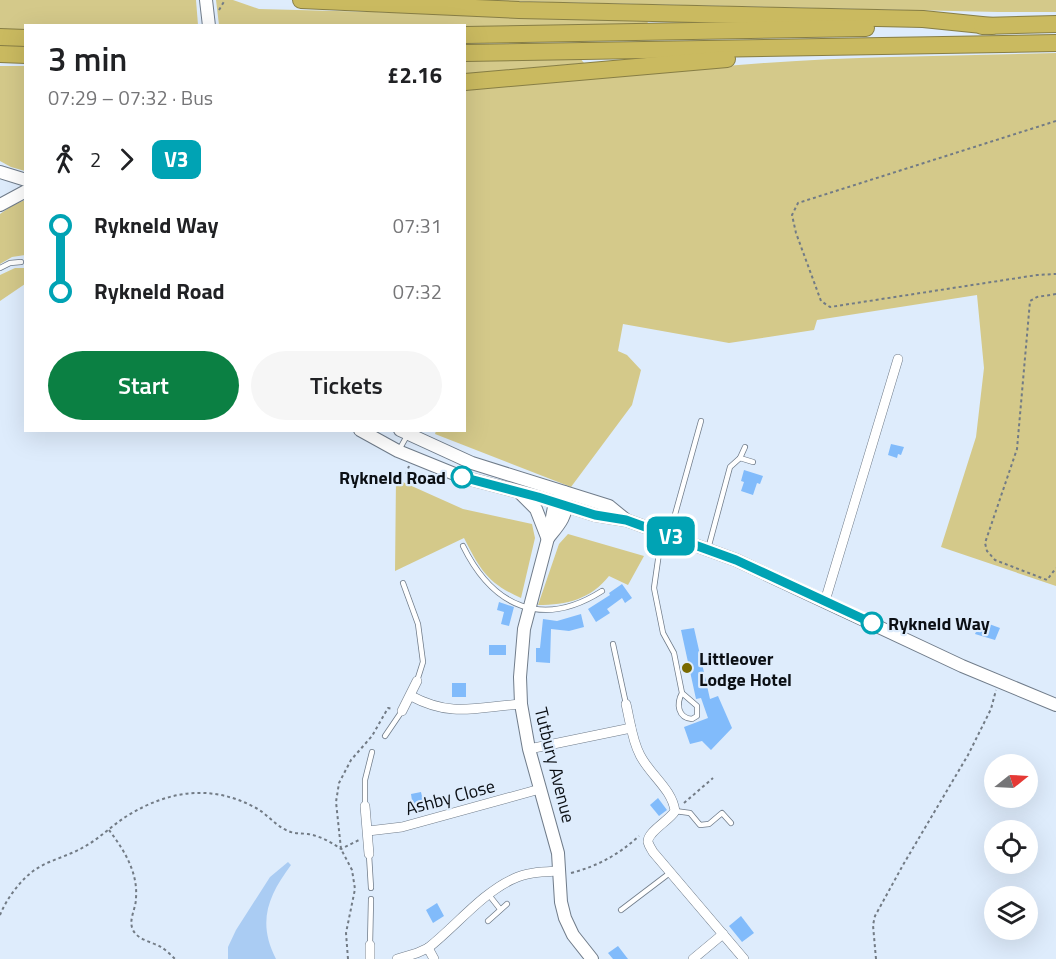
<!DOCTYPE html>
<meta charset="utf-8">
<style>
:root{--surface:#fff;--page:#f6f6f6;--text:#202124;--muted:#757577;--accent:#0b8043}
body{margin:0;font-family:"Titillium Web",sans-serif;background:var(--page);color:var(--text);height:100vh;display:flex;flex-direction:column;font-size:22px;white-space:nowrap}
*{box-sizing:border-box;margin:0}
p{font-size:20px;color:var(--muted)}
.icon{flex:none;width:33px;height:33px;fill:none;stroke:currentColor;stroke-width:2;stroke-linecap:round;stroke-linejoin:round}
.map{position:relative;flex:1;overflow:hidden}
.drawer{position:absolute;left:24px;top:24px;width:442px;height:408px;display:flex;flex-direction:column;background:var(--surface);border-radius:0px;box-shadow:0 6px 24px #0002}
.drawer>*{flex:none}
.badge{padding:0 12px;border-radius:9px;font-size:21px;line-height:39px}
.needle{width:39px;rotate:72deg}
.buttons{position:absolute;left:984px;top:754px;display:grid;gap:12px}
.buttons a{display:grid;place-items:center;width:54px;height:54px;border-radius:50%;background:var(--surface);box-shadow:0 6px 24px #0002;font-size:30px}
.map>.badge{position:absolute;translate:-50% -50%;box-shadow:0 0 0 3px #fff}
.legs{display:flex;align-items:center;gap:9px;height:66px;padding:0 24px;font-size:20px}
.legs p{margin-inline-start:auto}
.summary{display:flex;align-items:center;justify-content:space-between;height:102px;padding:0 24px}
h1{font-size:33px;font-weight:600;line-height:45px}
.action{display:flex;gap:12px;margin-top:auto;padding:12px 24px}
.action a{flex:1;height:69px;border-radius:36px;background:var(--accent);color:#fff;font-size:24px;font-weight:600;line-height:69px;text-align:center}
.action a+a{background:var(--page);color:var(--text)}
ul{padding:0 24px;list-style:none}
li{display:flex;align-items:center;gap:21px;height:66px;font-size:22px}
li i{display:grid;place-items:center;width:9px;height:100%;margin:0 8px;background:currentColor}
li i::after{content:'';width:15px;height:15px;margin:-8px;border:4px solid;border-radius:50%;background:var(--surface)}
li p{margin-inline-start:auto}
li:first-child i{background:linear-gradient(#0000 50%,currentColor 0)}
li:last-child i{background:linear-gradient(currentColor 50%,#0000 0)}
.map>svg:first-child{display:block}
</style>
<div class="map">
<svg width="1056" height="959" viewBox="0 0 1056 959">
<rect width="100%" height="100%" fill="#deecfc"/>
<g fill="#d4c98a">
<path d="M0,0H196L198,25L26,26L25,29H0Z"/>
<path d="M216,0H233L259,9L647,19L648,24L465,28V26L219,25Z"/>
<path d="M464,0H1056V12H998Z"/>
<path d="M1056,53V586L941,547L976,437L984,368L977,295L817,320L814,330L729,343L623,324L618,351L627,355L641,370L632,405L571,487L435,434L436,431L465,430V89C565,84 665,70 765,63C861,56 959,56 1056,53Z"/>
<path d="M580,58L584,63L465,74V61Z"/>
<path d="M0,66H25V171L11,167L0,161Z"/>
<path d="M25,200V255L12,257L0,264V214L13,205Z"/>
<path d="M15,268H24L25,284L0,301V275Z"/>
<path d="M396,479L463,509L532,524L535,538L521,598C487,583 480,569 464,538L395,571Z"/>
<path d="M568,534L644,556L628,585L609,576C591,599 567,605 538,605L559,544Z"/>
</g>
<path fill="#aaccf3" d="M288,862L291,865C268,896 257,922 276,959H228V947L236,930L270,877Z"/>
<g fill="#81bbfb">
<path d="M891,444L904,447L901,455L898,454L897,458L888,455Z"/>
<path d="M744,470L763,476L760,484L757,483L753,495L741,491L744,482L741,481Z"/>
<path d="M622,584L632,598L625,603L622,598L607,609L610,613L596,622L588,609L610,595L609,593Z"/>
<path d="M499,602L514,607L509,626L501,624L504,612L497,610Z"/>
<path d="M581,614L584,627L569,631L551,629L550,663L536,662V648H540L543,619L557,621Z"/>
<path d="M981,621L1000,628L995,640L975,634Z"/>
<path d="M694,628L710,699L718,696L732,728L711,750L702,741L690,744L684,727L708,718L701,698L696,699L681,630Z"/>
<rect x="489" y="645" width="17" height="10"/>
<rect x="452" y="683" width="14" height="14"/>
<path d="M421,792L424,805L413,807L411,794Z"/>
<path d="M658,798L667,810L659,816L650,805Z"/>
<path d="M437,903L444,916L433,923L426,910Z"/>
<path d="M741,916L754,933L742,942L729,926Z"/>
<path d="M618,946L628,959H613L608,953Z"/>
</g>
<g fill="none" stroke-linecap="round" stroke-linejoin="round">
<defs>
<g id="lane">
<path d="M0,268L10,263L21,262"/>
<path d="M745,447L740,458L753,462"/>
<path d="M399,450L408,434"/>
<path d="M666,535L659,553L654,588L663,633L674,653L682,693L697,706V716L692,719C678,718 676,704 682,693"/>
<path d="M669,536L701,421"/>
<path d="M463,546C493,607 542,629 602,591"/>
<path d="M708,549L730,467L740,458"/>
<path d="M403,583L418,624L423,662L417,681"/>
<path d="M613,644L626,704"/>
<path d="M385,736L402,711"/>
<path d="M365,806V780L372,752"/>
<path d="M675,811L690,813L700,825L709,824L722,813L731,823"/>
<path d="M369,855L371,888"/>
<path d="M489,895L500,909"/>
<path d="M621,910L671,872"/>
<path d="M488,921L507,904"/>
<path d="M370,945L371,899"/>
</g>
<g id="street">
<path d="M825,601L898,359"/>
<path d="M411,696C452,718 477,707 521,704"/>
<path d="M626,704C630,721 632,740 640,755C650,775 672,789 675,811C670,820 647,832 648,842C649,846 651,848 653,852L744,959"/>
<path d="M402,711L417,681"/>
<path d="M529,749L631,728"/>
<path d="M365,806L369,854"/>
<path d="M368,831L402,827L540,789"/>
<path d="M370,945V959"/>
<path d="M428,948L434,959"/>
<path d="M397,959L417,953L428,948C455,927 482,893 513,879C527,872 544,872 560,871"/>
<path d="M693,959L723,934"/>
</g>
<g id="secondary">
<path d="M206,0L209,26"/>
<path d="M0,172L26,180"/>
<path d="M0,205L26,191"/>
<path d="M360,430L398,451L462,477L539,497L595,515L626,520L736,560L962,666L1056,705"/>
<path d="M400,430L472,463L609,506L625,519"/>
<path d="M564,492L555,502L548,538L524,629L520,677L521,704L529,749L558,853L561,902L565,918L573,935L592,959"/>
<path d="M521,494L536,509L547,537"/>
<path d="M548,538C557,527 569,515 565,499"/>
</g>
<g id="highway">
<path d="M301,0L519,10L923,19L992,26"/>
<path d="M982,26L1056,24"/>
<path d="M465,35L866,28"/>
<path d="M0,37L26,38"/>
<path d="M465,53L1056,43"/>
<path d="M0,54L26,55"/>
<path d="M465,82L727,59"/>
</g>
</defs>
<use href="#lane" stroke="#707c8a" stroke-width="6"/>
<use href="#street" stroke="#707c8a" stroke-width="10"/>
<use href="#secondary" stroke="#707c8a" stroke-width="14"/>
<use href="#highway" stroke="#877e45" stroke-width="18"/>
<g stroke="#727b85" stroke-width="2" stroke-dasharray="3 3" stroke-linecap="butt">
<path d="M219,10L225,0"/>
<path d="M1056,121L798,203L792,215L796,233L821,301L830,307L1037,275L1056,274"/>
<path d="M1056,294L1037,297L1030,301L1017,449L985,543L987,551L995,560L1047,580L1056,568"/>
<path d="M406,474L409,466"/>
<path d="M684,803L713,778"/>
<path d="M109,830C124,850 138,872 136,898C136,909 128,920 133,930C138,940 152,942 161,947C166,950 171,955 175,959"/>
<path d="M571,873C598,866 618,855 639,836"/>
<path d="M0,915C7,898 21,879 36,869C50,860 68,856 82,848C98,840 111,826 127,816C169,790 212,784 256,808C267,814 275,825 286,830C293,834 300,833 308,834C320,836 331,842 341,849L359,840"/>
<path d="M348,959L346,933L355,889L352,870L341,849L336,802L339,783L351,760L372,736L388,708L393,709"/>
<path d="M876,959L873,925L875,916L903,865L968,755L991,709L996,690"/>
</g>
<use href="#lane" stroke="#fff" stroke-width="4.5"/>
<use href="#street" stroke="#fff" stroke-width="9"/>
<use href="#secondary" stroke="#fff" stroke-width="12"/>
<use href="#highway" stroke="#caba60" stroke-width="16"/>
</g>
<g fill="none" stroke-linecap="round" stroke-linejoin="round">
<defs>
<path id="line-1" d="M462,477L538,497L595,515L626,520L736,560L872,623"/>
</defs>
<use href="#line-1" stroke="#fff" stroke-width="14"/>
<use href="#line-1" stroke="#00a3b4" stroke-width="9"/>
</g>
<g fill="#fff" stroke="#00a3b4" stroke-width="3">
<circle cx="462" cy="477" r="10"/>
<circle cx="872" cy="623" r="10"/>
</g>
<circle fill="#786900" stroke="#deecfc" stroke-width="2" cx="687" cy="668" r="6"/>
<g text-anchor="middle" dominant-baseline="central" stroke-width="4.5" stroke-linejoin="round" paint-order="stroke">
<g font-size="18" font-weight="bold" fill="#0b0f14" stroke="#deecfc" text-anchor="end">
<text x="446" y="477">Rykneld Road</text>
<text x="888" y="623" text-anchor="start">Rykneld Way</text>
</g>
<g font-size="18" font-weight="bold" fill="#0b0f14" stroke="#deecfc" text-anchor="start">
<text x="699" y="658">Littleover<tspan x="699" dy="21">Lodge Hotel</tspan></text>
</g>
<g font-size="18" fill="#0b0f14" stroke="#deecfc">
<text transform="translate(555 765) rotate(76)">Tutbury Avenue</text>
<text transform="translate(450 797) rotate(-15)">Ashby Close</text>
</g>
</g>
</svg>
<div class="buttons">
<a><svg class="needle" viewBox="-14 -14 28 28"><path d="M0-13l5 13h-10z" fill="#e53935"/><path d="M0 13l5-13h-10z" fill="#757577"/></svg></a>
<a><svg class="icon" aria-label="locate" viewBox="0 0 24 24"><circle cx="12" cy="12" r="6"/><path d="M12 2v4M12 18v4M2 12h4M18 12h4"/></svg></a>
<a><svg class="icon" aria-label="layers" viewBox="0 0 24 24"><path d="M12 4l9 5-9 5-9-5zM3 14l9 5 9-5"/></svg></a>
</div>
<b class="badge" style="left:671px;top:536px;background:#00a3b4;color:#fff">V3</b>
<section class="drawer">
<div class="summary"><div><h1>3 min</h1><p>07:29 – 07:32 · Bus</p></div><b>£2.16</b></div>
<div class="legs"><svg class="icon" aria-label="walk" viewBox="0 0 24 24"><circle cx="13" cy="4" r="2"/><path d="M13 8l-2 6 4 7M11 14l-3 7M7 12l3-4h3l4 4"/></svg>2<svg class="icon" aria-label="forward" viewBox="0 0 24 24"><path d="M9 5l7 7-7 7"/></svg><b class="badge" style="background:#00a3b4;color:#fff">V3</b></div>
<ul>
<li><i style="color:#00a3b4"></i><b>Rykneld Way</b><p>07:31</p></li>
<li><i style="color:#00a3b4"></i><b>Rykneld Road</b><p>07:32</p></li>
</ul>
<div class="action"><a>Start</a><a>Tickets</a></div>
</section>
</div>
